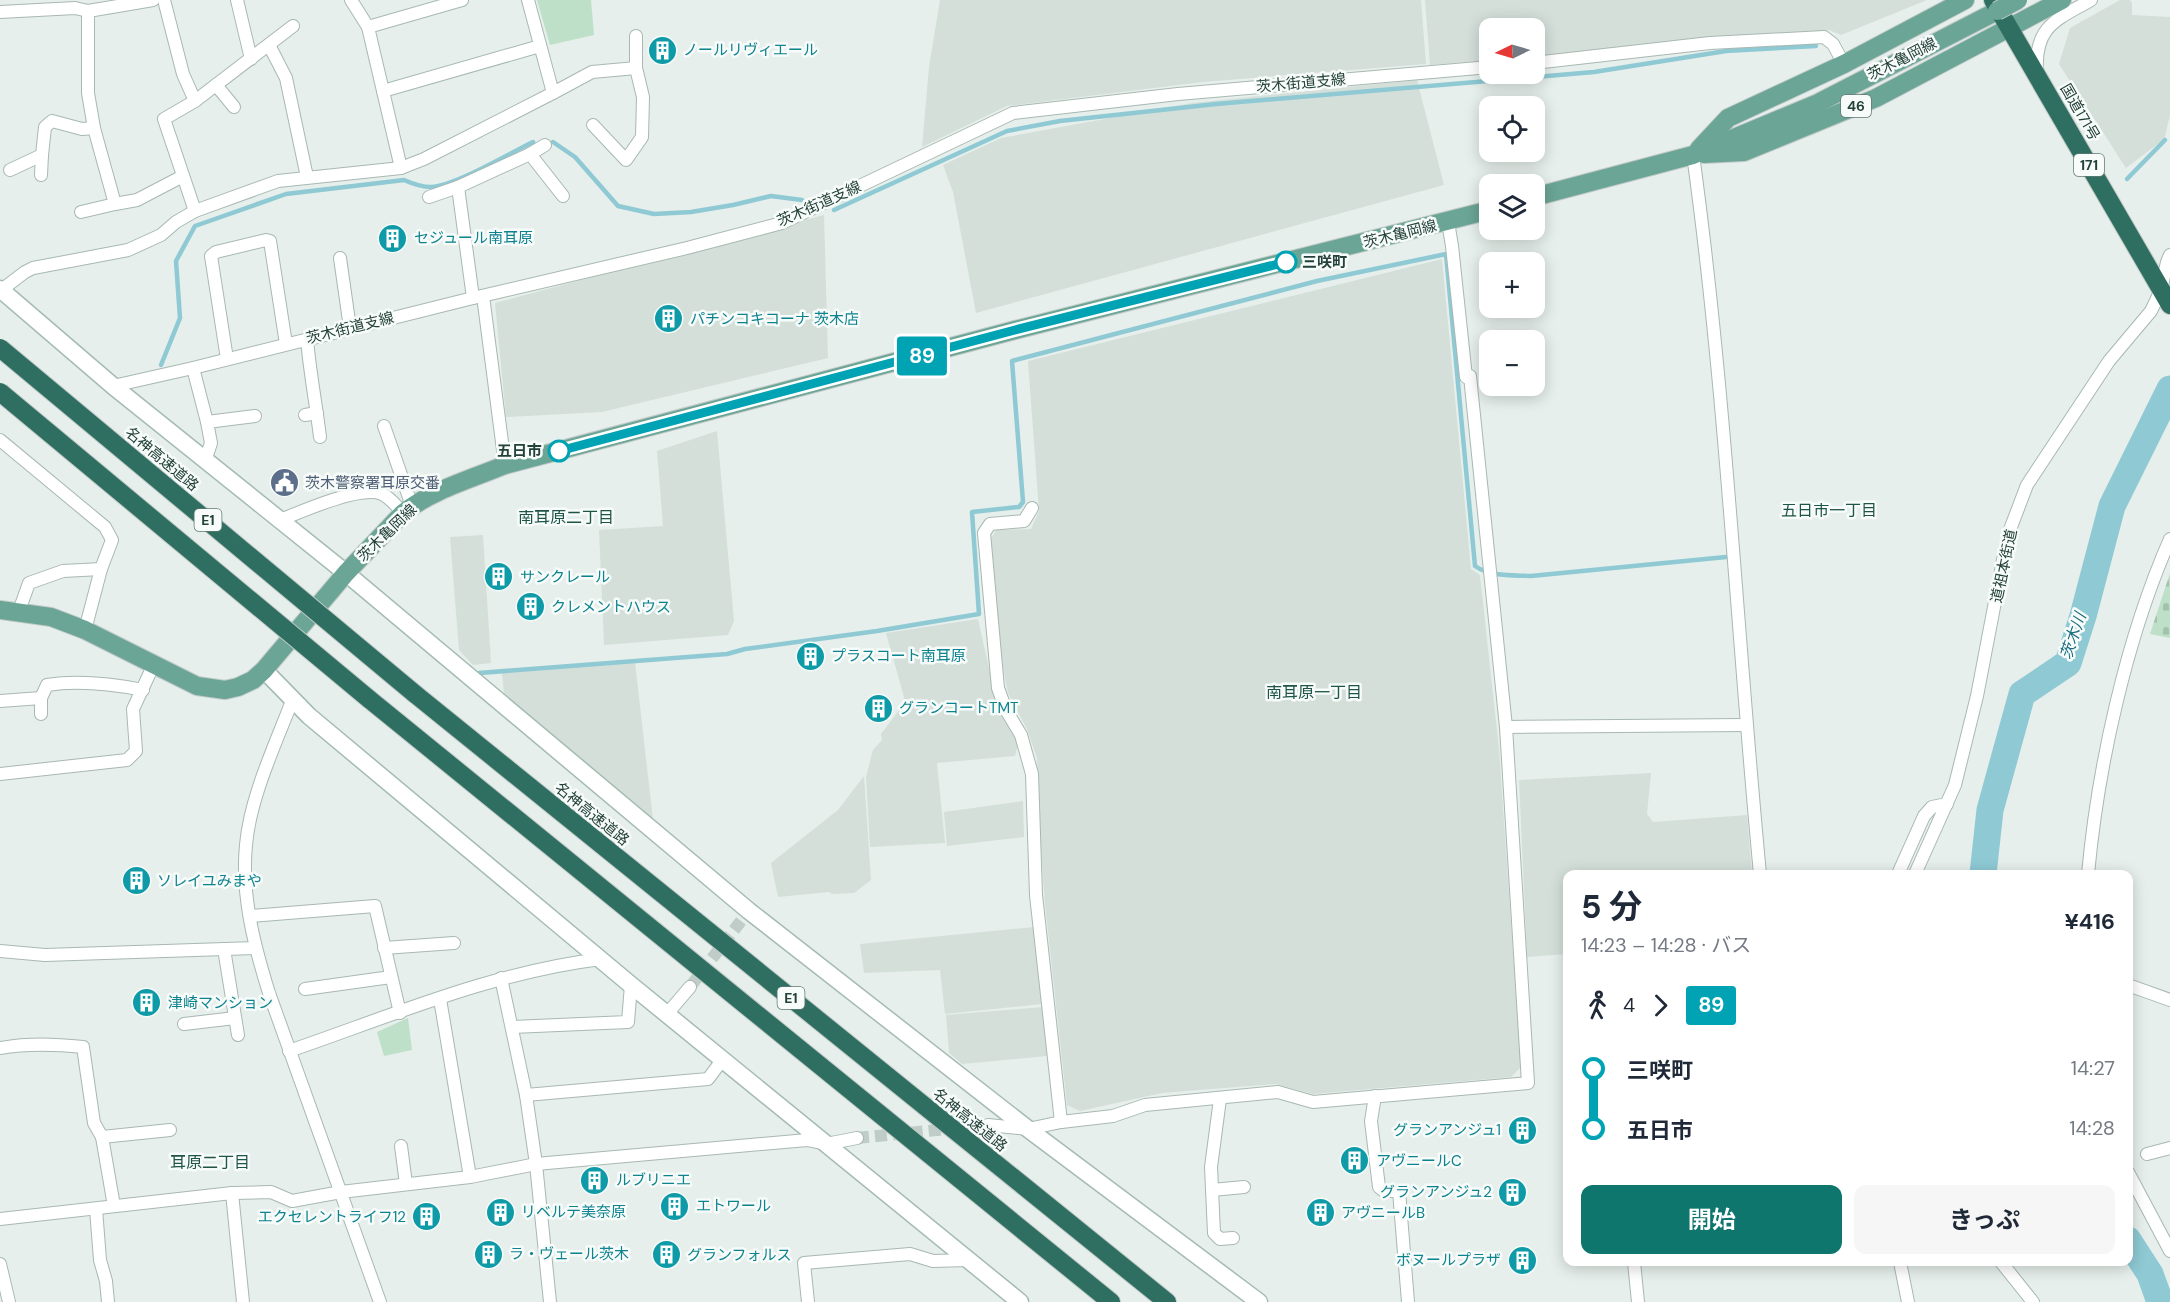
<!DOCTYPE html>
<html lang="ja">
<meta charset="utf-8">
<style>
:root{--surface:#fff;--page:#f6f6f7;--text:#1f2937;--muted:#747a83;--accent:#0f766e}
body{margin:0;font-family:"DM Sans","Noto Sans JP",sans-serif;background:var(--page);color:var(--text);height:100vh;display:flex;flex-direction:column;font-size:22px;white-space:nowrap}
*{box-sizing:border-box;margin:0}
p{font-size:20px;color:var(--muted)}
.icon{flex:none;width:33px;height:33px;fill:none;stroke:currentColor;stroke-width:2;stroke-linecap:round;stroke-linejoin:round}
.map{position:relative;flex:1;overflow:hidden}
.details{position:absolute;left:1563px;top:870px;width:570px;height:396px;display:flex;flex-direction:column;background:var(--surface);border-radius:12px;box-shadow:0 3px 15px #0003}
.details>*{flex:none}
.badge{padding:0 12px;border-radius:4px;font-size:21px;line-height:39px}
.needle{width:39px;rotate:265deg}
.buttons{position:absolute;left:1479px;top:18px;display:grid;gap:12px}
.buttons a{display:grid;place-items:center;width:66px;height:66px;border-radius:12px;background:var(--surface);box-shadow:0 3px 15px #0003;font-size:30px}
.map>.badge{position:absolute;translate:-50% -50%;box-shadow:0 0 0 3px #fff}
.legs{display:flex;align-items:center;gap:9px;height:66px;padding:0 18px;font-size:20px}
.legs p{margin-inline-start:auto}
.headline{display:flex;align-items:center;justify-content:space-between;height:102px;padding:0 18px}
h1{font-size:33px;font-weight:700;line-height:45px}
.primary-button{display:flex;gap:12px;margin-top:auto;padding:12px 18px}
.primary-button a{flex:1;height:69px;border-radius:12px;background:var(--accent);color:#fff;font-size:24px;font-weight:700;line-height:69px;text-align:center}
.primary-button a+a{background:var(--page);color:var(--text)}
ul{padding:0 18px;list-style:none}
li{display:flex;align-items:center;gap:21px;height:60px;font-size:22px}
li i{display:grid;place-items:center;width:9px;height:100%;margin:0 8px;background:currentColor}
li i::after{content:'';width:15px;height:15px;margin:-8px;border:4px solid;border-radius:50%;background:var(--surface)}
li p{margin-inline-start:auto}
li:first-child i{background:linear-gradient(#0000 50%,currentColor 0)}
li:last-child i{background:linear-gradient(currentColor 50%,#0000 0)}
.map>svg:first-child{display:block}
</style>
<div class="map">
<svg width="2170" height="1302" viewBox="0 0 2170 1302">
<defs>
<pattern id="cemetery-stones" width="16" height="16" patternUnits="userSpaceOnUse" patternTransform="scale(1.5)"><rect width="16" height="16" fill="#bfe0c8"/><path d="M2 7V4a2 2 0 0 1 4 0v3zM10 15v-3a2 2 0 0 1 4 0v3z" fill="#a4c1ad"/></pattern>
</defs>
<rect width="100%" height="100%" fill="#e6efeb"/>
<g fill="#d4dfda">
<path d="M940,0H1421L1426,64L1203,82L1007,106L922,147L929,67Z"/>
<path d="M1425,0H1927L1841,35L1829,30L1535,56L1534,28H1490L1489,60L1430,65Z"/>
<path d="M2120,0H2130L2132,3V15L2170,17V115L2165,136L2163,140L2126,168L2059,64L2070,28Z"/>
<path d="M1417,80L1444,185L976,313L953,192L943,165L1001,138L1192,103Z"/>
<path d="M824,215L828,358L602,412L506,417L495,303Z"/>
<path d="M1442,259L1471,569L1480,575L1499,749L1521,1067L1511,1077L1313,1094L1276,1084L1162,1093L1080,1111L1067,1105L1045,904L1040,835L1037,758L1027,729L1008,693L1003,669L990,541L996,530L1031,529L1039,511L1028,361Z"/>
<path d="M717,431L734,621L728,635L604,645L599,530L663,526L657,451Z"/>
<path d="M483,535L491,663L473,665L459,650L450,537Z"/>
<path d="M978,619L996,700L1018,744L1015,756L937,763L945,843L870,847L866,777L873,750L882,740L881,734L903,705L904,697L886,633Z"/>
<path d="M635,662L653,820L504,694L502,673Z"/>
<path d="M1651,773L1647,814L1653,822L1747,815L1752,874H1568L1567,954L1527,957L1519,780Z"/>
<path d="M864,776L871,880L854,893L832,894L829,892L778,897L771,863L838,810Z"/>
<path d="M1023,801L1024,837L947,846L944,812Z"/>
<path d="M1034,927L1042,1004L945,1014L940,970L864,973L860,944Z"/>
<path d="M1043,1007L1047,1056L962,1064L949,1053L946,1015Z"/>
</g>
<path fill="url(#cemetery-stones)" d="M2170,573V638L2150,634Z"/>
<g fill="#bfe0c8">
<path d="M537,0H591L594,35L550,45Z"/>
<path d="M408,1018L412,1050L384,1056L377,1032Z"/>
</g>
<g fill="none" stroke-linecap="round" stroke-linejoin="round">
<g stroke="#8ec9d4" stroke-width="4.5">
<path d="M553,142L575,157L618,206L654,214L691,212L733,205L771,196L802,200"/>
<path d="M2127,179L2165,140"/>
<path d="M834,210L1007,131L1060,121L1216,104L1594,72L1726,51L1816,46"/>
<path d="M161,365L180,318L176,261L195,226L286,194L404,180C413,184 421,187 431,187C457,185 508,154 533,142"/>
<path d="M479,673L727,654L745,649L877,631L979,614L972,512L1019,507L1023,502L1012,361L1317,281L1446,254L1475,566C1491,577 1512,575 1531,576L1726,557"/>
</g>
<g stroke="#8ec9d4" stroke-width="27">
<path d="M1983,874L1990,810L2022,694L2068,663L2083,616L2112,506L2170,389"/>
<path d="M2128,1240L2150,1274L2160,1302"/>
</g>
<g stroke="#bfccc8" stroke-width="12" stroke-dasharray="12 6" stroke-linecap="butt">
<path d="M690,987L741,921"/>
<path d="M857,1138L988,1125"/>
</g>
<defs>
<g id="street">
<path d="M153,0L88,11V93L94,128L115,204L137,200L183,176"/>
<path d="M164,0L183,74L195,101L164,119L195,211"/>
<path d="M237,0L251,59"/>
<path d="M351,0L368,27L401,168"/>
<path d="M0,12L75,8L88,11"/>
<path d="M368,27L462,0"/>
<path d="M269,45L286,78L307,177"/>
<path d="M1534,63L1710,43L1824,37L1833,44L1844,64"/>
<path d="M2037,73C2034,26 2056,20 2091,0"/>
<path d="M216,85L234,107"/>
<path d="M383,91L540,46"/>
<path d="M553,93L592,72L636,68"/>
<path d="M195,101L293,26"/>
<path d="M593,125L626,160L642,137L643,97L636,68V36"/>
<path d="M530,154L563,196"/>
<path d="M1693,155C1726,393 1737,635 1760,874"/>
<path d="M10,170L42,155L45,127L52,121L82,129L94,128"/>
<path d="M41,175L42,155"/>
<path d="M429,197L458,187"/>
<path d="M81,212L115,204"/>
<path d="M340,258L350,328"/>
<path d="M0,291L25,272L33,268L128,250L161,235L176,222L195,211L278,181L401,168L424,159L553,93L528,0"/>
<path d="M483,296L505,465"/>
<path d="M473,298L458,187L530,154L545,145"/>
<path d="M307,340C310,373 316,404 320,437"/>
<path d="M227,359L211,256L216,252L266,240L270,241L286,344"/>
<path d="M193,368L207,422L211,443L205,461"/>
<path d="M113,386L193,368L473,298L687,248L782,223L1013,113L1178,94L1490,67"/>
<path d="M305,415L317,413"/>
<path d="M207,422L255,416"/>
<path d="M384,426L412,506"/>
<path d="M0,440L105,527L112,540L101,569L85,630"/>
<path d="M1032,508L1024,521L990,524L984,533L998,688L1006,710L1021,735L1032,774L1036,895L1061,1122"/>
<path d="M278,521C300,512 360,485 382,494C391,498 397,507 403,513"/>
<path d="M19,611L29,583L63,571L101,569"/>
<path d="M0,701L41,698"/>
<path d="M292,701C275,745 250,798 246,845C241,895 254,945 269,993L380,1302"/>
<path d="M41,714V698L47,685C79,680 112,684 143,690"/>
<path d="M1506,727L1745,725"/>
<path d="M0,774L127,760L136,751L133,709L154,664"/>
<path d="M1898,874L1924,816L1932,807L1947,804"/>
<path d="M1915,874L1955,785L1977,696L2003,560L2011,527L2027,485L2109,361L2151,311L2161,290L2167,262L2170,255"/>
<path d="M2088,874C2098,766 2126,639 2170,539"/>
<path d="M250,916L375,906L400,1013"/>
<path d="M384,948L454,943"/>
<path d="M224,949L238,1035"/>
<path d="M0,951L45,955L255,948"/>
<path d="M501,978L526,1095L536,1164L550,1302"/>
<path d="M2128,985L2170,1000"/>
<path d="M305,989L391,977"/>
<path d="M440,999L470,1177"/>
<path d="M667,1014L690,987"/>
<path d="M184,1024L235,1018"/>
<path d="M512,1027L628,1022L631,985"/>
<path d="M0,1048C29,1043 54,1044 83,1047L94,1123L102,1137"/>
<path d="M289,1051C391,1016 493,972 601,959"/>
<path d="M526,1095L708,1079L723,1059"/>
<path d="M1375,1096L1371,1121L1379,1187L1384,1191H1399L1408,1302"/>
<path d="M1220,1099L1211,1167L1214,1233L1220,1239L1233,1238"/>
<path d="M988,1125L1028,1129L1061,1122L1113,1116L1145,1105L1278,1092L1313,1102L1528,1083L1506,727L1470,376L1466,377L1452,246L1448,222"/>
<path d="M401,1146L406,1184"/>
<path d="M2147,1154L2170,1148"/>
<path d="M2128,1172L2170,1251"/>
<path d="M1212,1190L1244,1187"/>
<path d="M232,1193L243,1302"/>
<path d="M114,1206L102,1137L170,1130"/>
<path d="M96,1209L100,1260L106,1281L108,1302"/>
<path d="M0,1219L232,1193L271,1192L292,1201L341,1192L470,1177L536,1164L807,1140L826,1144L857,1138"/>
<path d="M1634,1262L1638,1302"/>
<path d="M1900,1262L1908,1302"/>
<path d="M2001,1262L2033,1302"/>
<path d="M0,1264L9,1302"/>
<path d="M808,1302L804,1263L910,1254L933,1261L968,1260"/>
</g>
<g id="secondary">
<path d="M0,289L113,386L346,573L749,911L1028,1129L1259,1302"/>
<path d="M264,670L309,716L631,985L1020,1302"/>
</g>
<g id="primary">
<path d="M1699,149L1728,118L1844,64L1965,0"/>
<path d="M1704,154L1744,152L1876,98L2062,0"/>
<path d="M1534,197L1693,155L1818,103L1997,11"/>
<path d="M0,610L51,617L85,630L197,686L225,690L238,687L253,680L264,670L346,573L403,513C432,490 471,479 505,465L1015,330L1490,210"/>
</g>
<g id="highway">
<path d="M1993,0L2170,305"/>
<path d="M415,694L1167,1302"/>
<path d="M369,699L1111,1302"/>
</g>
</defs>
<use href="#street" stroke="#a8b8b2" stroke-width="14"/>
<use href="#secondary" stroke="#a4bbb3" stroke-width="19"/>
<use href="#primary" stroke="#c2cac8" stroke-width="20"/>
<use href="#highway" stroke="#c2cac8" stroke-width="20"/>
<use href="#street" stroke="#fff" stroke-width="12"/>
<use href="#secondary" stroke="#fff" stroke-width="16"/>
<use href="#primary" stroke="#6aa596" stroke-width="18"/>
<use href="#highway" stroke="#2f6f62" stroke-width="18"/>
<defs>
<path id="primary-bridge" d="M1997,11L2018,0"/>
<g id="highway-bridge">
<path d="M0,348L415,694"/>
<path d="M0,392L369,699"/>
</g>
</defs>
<use href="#primary-bridge" stroke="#c2cac8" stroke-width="20" stroke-linecap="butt"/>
<use href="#highway-bridge" stroke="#c2cac8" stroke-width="20" stroke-linecap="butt"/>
<use href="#primary-bridge" stroke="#6aa596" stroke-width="18"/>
<use href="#highway-bridge" stroke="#2f6f62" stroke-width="18"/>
</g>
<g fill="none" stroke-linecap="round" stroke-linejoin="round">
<defs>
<path id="line-1" d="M559,451L1015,330L1286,262"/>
</defs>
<use href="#line-1" stroke="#fff" stroke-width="14"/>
<use href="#line-1" stroke="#00a3b4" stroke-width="9"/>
</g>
<defs>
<symbol id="building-disc" viewBox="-11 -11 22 22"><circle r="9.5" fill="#0f9aa8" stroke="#f7fbf9"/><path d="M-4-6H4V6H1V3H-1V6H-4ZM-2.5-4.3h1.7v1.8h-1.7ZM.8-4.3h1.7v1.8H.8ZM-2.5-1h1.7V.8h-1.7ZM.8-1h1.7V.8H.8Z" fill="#fff"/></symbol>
<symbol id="civic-disc" viewBox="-11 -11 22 22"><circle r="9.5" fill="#5c6f8a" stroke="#f7fbf9"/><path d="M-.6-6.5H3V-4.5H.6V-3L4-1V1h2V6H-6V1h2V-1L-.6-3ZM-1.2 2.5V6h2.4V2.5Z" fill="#fff"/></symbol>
</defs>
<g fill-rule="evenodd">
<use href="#building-disc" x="646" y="34" width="33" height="33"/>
<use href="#building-disc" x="376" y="222" width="33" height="33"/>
<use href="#building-disc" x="652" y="302" width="33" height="33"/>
<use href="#civic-disc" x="268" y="466" width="33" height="33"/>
<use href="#building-disc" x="482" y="560" width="33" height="33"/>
<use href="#building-disc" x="514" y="590" width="33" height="33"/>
<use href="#building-disc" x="794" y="640" width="33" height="33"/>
<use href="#building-disc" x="862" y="692" width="33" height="33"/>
<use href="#building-disc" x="120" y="864" width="33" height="33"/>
<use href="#building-disc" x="130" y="986" width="33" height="33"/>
<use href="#building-disc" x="1506" y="1114" width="33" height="33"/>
<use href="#building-disc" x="1338" y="1144" width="33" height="33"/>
<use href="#building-disc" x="578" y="1164" width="33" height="33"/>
<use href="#building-disc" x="1496" y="1176" width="33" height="33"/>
<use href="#building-disc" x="658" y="1190" width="33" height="33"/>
<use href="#building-disc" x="484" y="1196" width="33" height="33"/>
<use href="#building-disc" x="1304" y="1196" width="33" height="33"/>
<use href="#building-disc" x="410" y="1200" width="33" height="33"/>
<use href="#building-disc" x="472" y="1238" width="33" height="33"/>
<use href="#building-disc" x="650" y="1238" width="33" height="33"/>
<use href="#building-disc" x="1506" y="1244" width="33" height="33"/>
</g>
<g fill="#fff" stroke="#00a3b4" stroke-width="3">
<circle cx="1286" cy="262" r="10"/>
<circle cx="559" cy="451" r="10"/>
</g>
<g text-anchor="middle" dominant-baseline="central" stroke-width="5" stroke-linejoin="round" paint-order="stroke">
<g fill="#f7fbf9" stroke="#637a73" stroke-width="1.5">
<rect x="1841" y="95" width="30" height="22" rx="4.5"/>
<rect x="2074" y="154" width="30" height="22" rx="4.5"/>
<rect x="194.5" y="509" width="27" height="22" rx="4.5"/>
<rect x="777.5" y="987" width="27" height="22" rx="4.5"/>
</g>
<g font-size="14" font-weight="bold" fill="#24423a">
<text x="1856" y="106">46</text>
<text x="2089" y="165">171</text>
<text x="208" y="520">E1</text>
<text x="791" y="998">E1</text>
</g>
<g font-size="15" fill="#0d838f" stroke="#f7fbf9" text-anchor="start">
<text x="683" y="50">ノールリヴィエール</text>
<text x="414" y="238">セジュール南耳原</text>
<text x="690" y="319">パチンコキコーナ 茨木店</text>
<text x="520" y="577">サンクレール</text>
<text x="551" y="607">クレメントハウス</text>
<text x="831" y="656">プラスコート南耳原</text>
<text x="899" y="708">グランコートTMT</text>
<text x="157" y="881">ソレイユみまや</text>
<text x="168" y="1003">津崎マンション</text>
<text x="1501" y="1130" text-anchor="end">グランアンジュ1</text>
<text x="1376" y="1161">アヴニールC</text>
<text x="616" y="1180">ルブリニエ</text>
<text x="1492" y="1192" text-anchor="end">グランアンジュ2</text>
<text x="696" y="1206">エトワール</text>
<text x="521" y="1212">リベルテ美奈原</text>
<text x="1341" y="1213">アヴニールB</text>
<text x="406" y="1217" text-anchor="end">エクセレントライフ12</text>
<text x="509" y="1254">ラ・ヴェール茨木</text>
<text x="687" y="1255">グランフォルス</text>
<text x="1501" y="1260" text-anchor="end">ボヌールプラザ</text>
</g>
<g font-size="15" fill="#24423a" stroke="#f7fbf9">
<text transform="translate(1902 59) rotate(-27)">茨木亀岡線</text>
<text transform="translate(1301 83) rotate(-5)">茨木街道支線</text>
<text transform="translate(2080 112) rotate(60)">国道171号</text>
<text transform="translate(819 204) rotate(-24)">茨木街道支線</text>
<text transform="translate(1400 234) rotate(-14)">茨木亀岡線</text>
<text transform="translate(350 328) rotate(-14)">茨木街道支線</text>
<text transform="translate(162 459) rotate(40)">名神高速道路</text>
<text transform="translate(387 533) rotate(-44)">茨木亀岡線</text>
<text transform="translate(2004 566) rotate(-78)">道祖本街道</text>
<text transform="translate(592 814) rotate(39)">名神高速道路</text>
<text transform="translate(970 1120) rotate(39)">名神高速道路</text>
</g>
<g font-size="15" font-weight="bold" fill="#24423a" stroke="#f7fbf9" text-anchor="start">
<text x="1302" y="262">三咲町</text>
<text x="542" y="451" text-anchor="end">五日市</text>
</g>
<g font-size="15" fill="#4e5e75" stroke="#f7fbf9" text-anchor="start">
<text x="305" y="483">茨木警察署耳原交番</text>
</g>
<g font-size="16" fill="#1f5548" stroke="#f7fbf9">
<text x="1829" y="510">五日市一丁目</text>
<text x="566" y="517">南耳原二丁目</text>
<text x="1314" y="692">南耳原一丁目</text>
<text x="210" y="1162">耳原二丁目</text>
</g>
<g font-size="16" font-style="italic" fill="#1c6f80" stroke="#f7fbf9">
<text transform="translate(2073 636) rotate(-71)">茨木川</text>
</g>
</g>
</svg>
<div class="buttons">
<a><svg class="needle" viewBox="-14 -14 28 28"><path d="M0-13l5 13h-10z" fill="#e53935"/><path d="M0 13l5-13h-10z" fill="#747a83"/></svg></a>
<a><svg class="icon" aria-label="locate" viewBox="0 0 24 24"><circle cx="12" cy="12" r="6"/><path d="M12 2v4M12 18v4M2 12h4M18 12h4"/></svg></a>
<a><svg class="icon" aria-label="layers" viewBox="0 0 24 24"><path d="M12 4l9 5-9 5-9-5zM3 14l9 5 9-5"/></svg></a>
<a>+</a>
<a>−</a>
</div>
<b class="badge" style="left:922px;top:356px;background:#00a3b4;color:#fff">89</b>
<section class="details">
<div class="headline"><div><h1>5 分</h1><p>14:23 – 14:28 · バス</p></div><b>¥416</b></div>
<div class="legs"><svg class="icon" aria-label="walk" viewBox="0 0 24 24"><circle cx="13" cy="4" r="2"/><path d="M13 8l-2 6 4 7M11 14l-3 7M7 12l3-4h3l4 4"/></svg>4<svg class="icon" aria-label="forward" viewBox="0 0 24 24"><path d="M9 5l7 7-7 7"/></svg><b class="badge" style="background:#00a3b4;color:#fff">89</b></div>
<ul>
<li><i style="color:#00a3b4"></i><b>三咲町</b><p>14:27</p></li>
<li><i style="color:#00a3b4"></i><b>五日市</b><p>14:28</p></li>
</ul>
<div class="primary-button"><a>開始</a><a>きっぷ</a></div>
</section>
</div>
